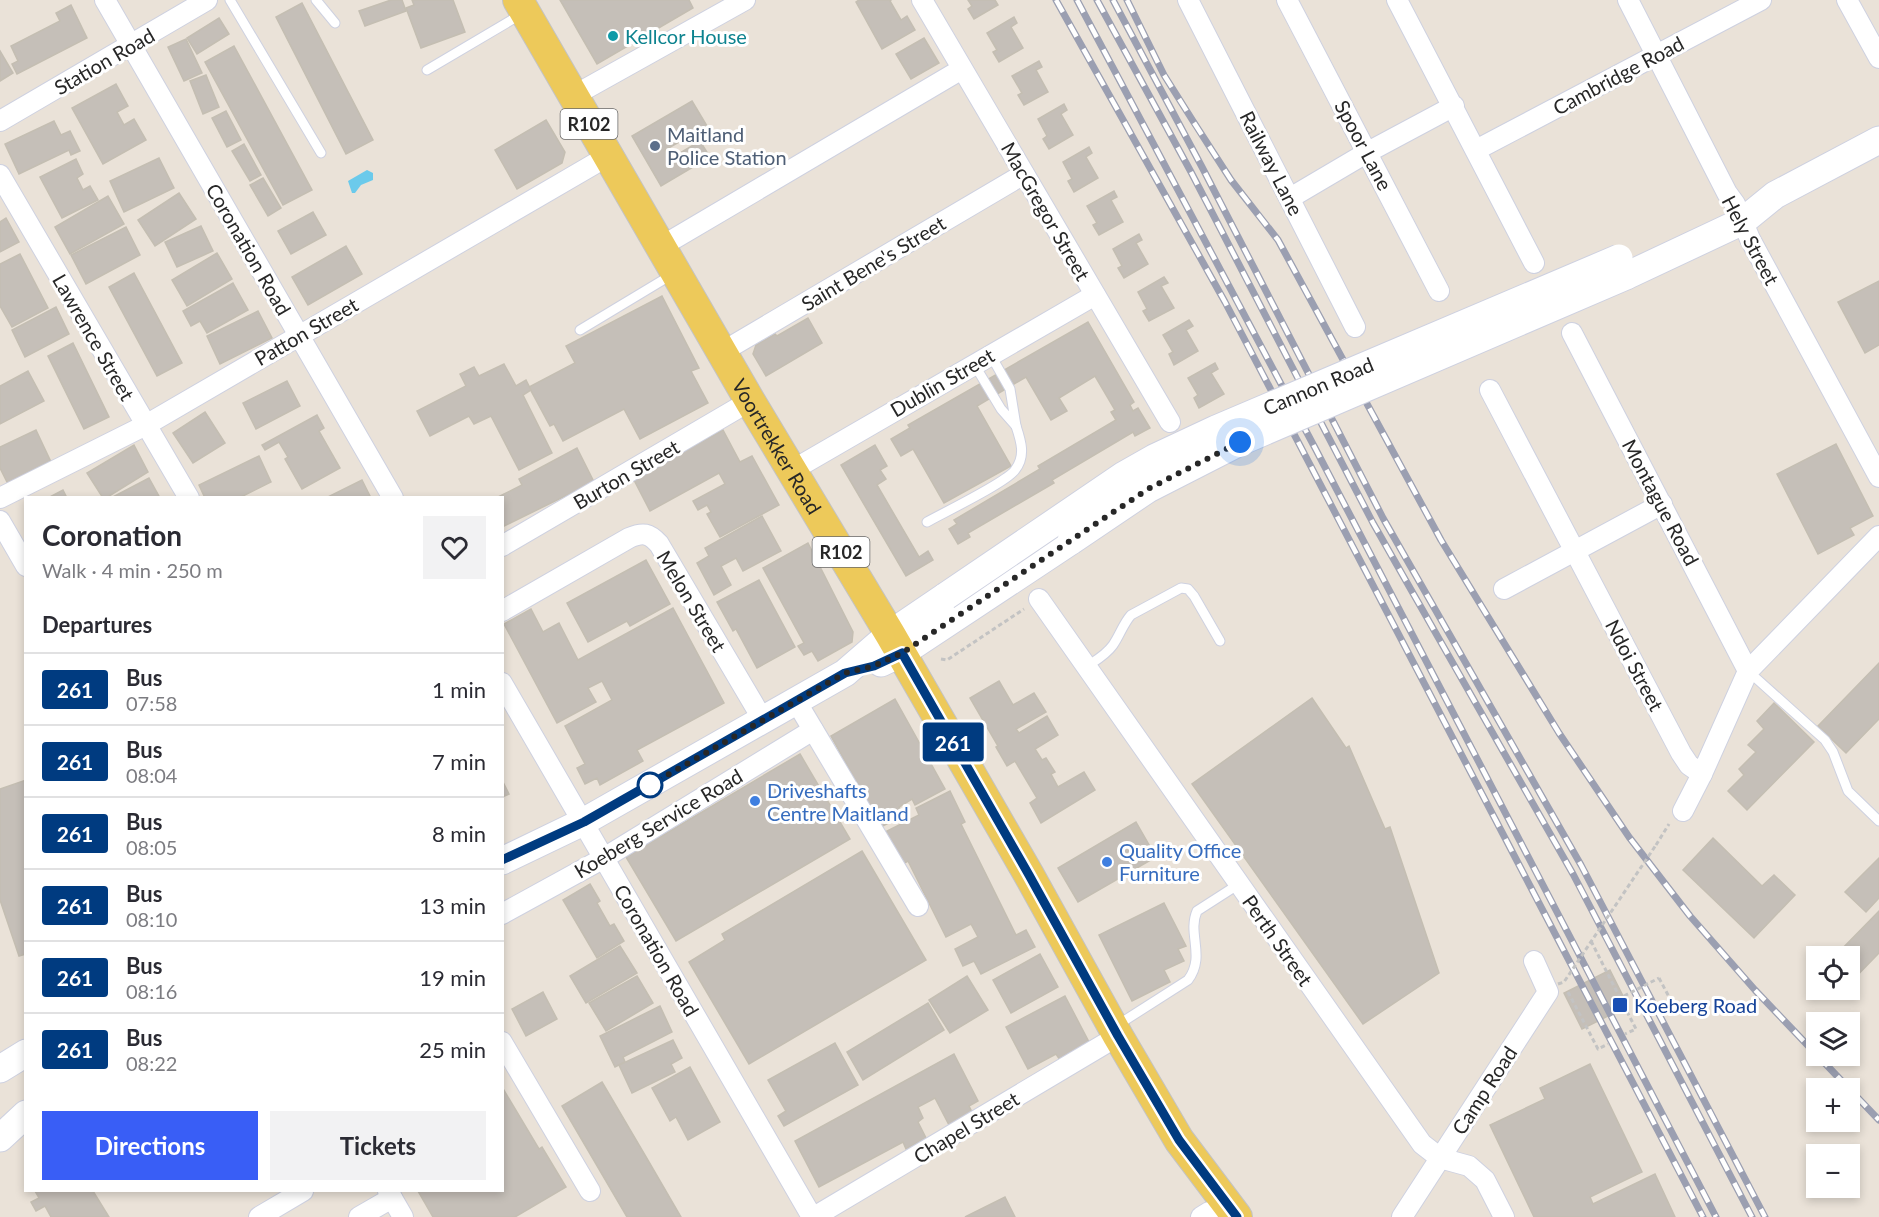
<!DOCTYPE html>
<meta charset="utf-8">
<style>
:root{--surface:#fff;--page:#f2f2f3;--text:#2b2b33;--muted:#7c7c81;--line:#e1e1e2;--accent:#395ef6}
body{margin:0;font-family:Lato,sans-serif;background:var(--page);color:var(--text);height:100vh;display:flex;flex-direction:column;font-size:22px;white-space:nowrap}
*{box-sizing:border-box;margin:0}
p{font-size:20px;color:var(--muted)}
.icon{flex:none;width:33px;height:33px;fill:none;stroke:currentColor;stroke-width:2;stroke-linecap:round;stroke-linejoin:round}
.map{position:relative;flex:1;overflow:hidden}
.side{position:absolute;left:24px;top:496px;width:480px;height:696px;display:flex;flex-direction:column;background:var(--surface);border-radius:0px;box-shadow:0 3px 9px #0003}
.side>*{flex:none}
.badge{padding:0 12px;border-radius:4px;font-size:21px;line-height:39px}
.fabs{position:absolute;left:1806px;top:946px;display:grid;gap:12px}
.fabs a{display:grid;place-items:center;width:54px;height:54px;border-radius:0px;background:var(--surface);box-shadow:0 3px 9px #0003;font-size:30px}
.you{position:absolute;width:30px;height:30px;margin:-15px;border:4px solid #fff;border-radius:50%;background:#1a73e8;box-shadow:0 0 0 9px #1a73e833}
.map>.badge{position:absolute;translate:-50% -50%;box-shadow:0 0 0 3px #fff}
h2{padding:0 18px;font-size:22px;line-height:54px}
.round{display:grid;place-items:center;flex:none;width:63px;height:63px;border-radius:0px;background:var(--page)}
.overview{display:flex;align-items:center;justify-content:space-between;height:102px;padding:0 18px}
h1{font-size:28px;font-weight:700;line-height:45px}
.primary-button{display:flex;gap:12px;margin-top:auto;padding:12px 18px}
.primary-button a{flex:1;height:69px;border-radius:0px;background:var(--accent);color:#fff;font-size:24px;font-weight:700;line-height:69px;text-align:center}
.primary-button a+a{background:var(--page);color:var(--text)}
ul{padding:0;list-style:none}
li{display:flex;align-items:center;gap:18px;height:72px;padding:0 18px;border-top:2px solid var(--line)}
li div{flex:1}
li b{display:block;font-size:22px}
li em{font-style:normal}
li .badge{min-width:66px;font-weight:700;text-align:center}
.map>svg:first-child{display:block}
</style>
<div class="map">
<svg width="1879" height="1217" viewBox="0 0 1879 1217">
<rect width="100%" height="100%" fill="#eae2d8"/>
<path fill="#6bcaeb" d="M367,170L373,173V180L361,185L355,193H352L348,181Z"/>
<g fill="#c5bfb8" stroke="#c4beb2" stroke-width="1.5">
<path d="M391,0H402L406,11L365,26L359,11Z"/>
<path d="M412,0H453L465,32L421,48L406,8L414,5Z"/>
<path d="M560,0H689L693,8L597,64Z"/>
<path d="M859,0H891L890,1L901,20L907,16L915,30L882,49L856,2Z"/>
<path d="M968,0H995L998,5L974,19L968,9L972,6Z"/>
<path d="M302,3L373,140L346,154L276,17Z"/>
<path d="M71,5L87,38L17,74L12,64L18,61L11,46L60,21L56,13Z"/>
<path d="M1014,17L1017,23L1011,27L1023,48L999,62L993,52L997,50L987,33Z"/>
<path d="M219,18L229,34L197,54L187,38Z"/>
<path d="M924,38L939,63L911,79L896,54Z"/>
<path d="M186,39L202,73L184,81L168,47Z"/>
<path d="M234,46L312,190L283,205L205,62Z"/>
<path d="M0,51L13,73L0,81Z"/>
<path d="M1039,61L1042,67L1036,70L1048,92L1024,105L1018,95L1022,93L1012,76Z"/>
<path d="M206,75L219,107L203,114L190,81Z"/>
<path d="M116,84L128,106L117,112L124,125L134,119L146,140L103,164L72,108Z"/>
<path d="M692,101L707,126L665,150L670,159L700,141L710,157L661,186L632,136Z"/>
<path d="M1064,104L1067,110L1061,114L1073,135L1049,149L1043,139L1047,136L1038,119Z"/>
<path d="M226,111L241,140L227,147L212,118Z"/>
<path d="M546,120L565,152L562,163L517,189L495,150Z"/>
<path d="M54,121L61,135L70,131L80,151L71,155L69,150L19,174L5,144Z"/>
<path d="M244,144L261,175L250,181L232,151Z"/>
<path d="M1089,147L1092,153L1086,157L1098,178L1074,192L1068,181L1072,179L1063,162Z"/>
<path d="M159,158L174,188L124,212L110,181Z"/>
<path d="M76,159L83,174L77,178L83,190L90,186L98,200L62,218L40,177Z"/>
<path d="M263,178L281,208L268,216L250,185Z"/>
<path d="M1114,191L1117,197L1111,200L1123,222L1099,235L1093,225L1097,223L1087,206Z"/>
<path d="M179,193L196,219L155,246L138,220Z"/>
<path d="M108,196L124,224L70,254L55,227Z"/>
<path d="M313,212L326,235L291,254L278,231Z"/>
<path d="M6,218L19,242L0,252V222Z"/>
<path d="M201,226L213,251L177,267L165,242Z"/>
<path d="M126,227L140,255L86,284L71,255Z"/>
<path d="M1139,234L1142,240L1136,243L1148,264L1124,278L1118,268L1122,266L1113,249Z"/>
<path d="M346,246L362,274L308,305L292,277Z"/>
<path d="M217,253L232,279L187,306L172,280Z"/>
<path d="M20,254L48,308L12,327L0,306V264Z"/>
<path d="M134,273L182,363L157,376L109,287Z"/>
<path d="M1164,277L1168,283L1161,286L1174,308L1149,321L1143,311L1147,309L1138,292Z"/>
<path d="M1879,281V345L1865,353L1838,302Z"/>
<path d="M233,283L248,310L207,333L200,321L191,326L183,311Z"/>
<path d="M662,296L699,368L691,371L708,403L640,439L624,409L563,441L554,424L550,426L529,387L575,363L566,346Z"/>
<path d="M56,307L69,334L25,357L12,330Z"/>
<path d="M258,311L272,338L220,364L207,336Z"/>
<path d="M808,318L822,343L766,376L753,354L756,345L775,334L777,336Z"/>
<path d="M1189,320L1193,326L1186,330L1198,351L1174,365L1169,354L1173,352L1163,335Z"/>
<path d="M1088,322L1134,402L1130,405L1133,411L1138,408L1150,428L1135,436L1133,432L1052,480L1054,483L968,533L970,537L958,544L949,529L957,524L954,520L1040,469L1038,466L1116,420L1111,412L1115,410L1095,376L1059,398L1067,411L1051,420L1026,377L977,406L1011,466L944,503L913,449L901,456L891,439L910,428L908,425Z"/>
<path d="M73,343L109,417L84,429L48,356Z"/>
<path d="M1215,363L1218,369L1211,373L1224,394L1199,408L1194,398L1198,395L1188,378Z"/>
<path d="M504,364L516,386L526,380L531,390L523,395L552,453L519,470L491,416L474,424L469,416L430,436L417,411L466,386L460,374L474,367L479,376Z"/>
<path d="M28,371L44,401L0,424V386Z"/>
<path d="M287,381L300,406L256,429L243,403Z"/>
<path d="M205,412L225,443L193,463L173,433Z"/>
<path d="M317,415L324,428L319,431L340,468L302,489L285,459L288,457L279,442L265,450L262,445Z"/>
<path d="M36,430L51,462L8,484L0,468V447Z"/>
<path d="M723,430L740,462L752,456L779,505L720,537L707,514L711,512L707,505L698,510L693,501L725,484L719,473L650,511L633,478Z"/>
<path d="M1836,444L1873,516L1850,528L1854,535L1818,554L1777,474Z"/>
<path d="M134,445L148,472L106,498H103L87,473Z"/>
<path d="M875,445L887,466L880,470L886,479L877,485L919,557L928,551L933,560L906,576L841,465Z"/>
<path d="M577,448L594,482L502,527V498H496L522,485L519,479Z"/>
<path d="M259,456L271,482L239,498H205L199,485Z"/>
<path d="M149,478L160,498H111Z"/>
<path d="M362,480L371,498H323H326Z"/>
<path d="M63,490L67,498H48Z"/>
<path d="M762,516L781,551L743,571L736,558L721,566L731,585L714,595L697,563L709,556L705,548Z"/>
<path d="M808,543L853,632L852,642L818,661L812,651L804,655L798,646L804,643L763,568Z"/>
<path d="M646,560L670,604L630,626L627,621L588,642L567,603Z"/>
<path d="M759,580L795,647L757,668L736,629L733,631L717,602Z"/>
<path d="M673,608L724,703L637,750L643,761L600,785L597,778L585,784L577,768L585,764L565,726L612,700L602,681L588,688L596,702L557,723L504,624L531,609L543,632L559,623L578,660Z"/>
<path d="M1879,663V719L1846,753L1818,726Z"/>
<path d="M999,681L1013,705L1034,693L1046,712L1016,729L1019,733L1047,716L1058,735L1035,749L1042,760L1046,758L1055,772L1051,774L1058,787L1084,772L1095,790L1041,823L1030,803L1037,798L1015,761L1007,766L996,747L998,746L970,698Z"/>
<path d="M1312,698L1346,748L1349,746L1385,829L1390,827L1439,973L1363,1024L1192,784Z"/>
<path d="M895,699L945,789L915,805L912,799L899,807L904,815L881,827L831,736Z"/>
<path d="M1774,703L1814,742L1747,810L1728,791L1744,775L1739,769L1756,752L1748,745L1764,729L1757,721Z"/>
<path d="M800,754L850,839L676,941L626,857Z"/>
<path d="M26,780V954L19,956L0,900V789Z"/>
<path d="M502,780L509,794L502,797Z"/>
<path d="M950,791L965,822L961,824L1016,935L1026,930L1035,947L981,974L974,961L963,966L955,949L978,937L971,924L946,937L908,861L901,865L885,832L919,815L916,808Z"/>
<path d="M1136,822L1156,857L1078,902L1058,868Z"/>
<path d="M1713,838L1762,886L1774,875L1795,895L1754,938L1683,870Z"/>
<path d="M862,851L926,960L749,1064L689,962L725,940L722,934Z"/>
<path d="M1879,858V898L1866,912L1845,892Z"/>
<path d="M590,884L600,901L597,903L610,926L614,924L624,941L597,958L563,900Z"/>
<path d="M1164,903L1186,946L1178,949L1184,961L1164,970L1170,982L1132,1001L1099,935Z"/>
<path d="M1879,911V953L1850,983V957H1834Z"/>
<path d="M620,946L637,973L586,1003L570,976Z"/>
<path d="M1040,954L1058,987L1011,1013L993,980Z"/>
<path d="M1610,970L1628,1006L1582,1029L1564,993Z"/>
<path d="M637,976L653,1003L606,1031L589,1003Z"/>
<path d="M967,976L988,1010L950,1033L929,1000Z"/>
<path d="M543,992L557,1019L526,1036L512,1009Z"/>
<path d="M1065,996L1090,1044L1060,1060L1056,1054L1028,1069L1006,1027Z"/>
<path d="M928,1003L944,1030L863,1080L847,1052Z"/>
<path d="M660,1006L672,1032L623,1057L625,1062L615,1067L600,1036Z"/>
<path d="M673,1040L682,1058L671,1064L675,1072L632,1093L619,1065Z"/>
<path d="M835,1043L858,1085L784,1126L778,1116L786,1111L768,1080Z"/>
<path d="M954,1054L978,1101L969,1106L972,1112L949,1125L935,1098L918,1107L923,1118L918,1122L926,1138L906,1149L903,1142L819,1187L795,1141Z"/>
<path d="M1590,1064L1642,1172L1590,1197L1593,1204L1655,1174L1675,1217H1534L1490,1125L1545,1099L1540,1088Z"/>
<path d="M690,1067L720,1122L688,1140L676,1117L670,1121L652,1088Z"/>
<path d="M602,1082L649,1162L681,1217H627L562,1106Z"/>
<path d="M502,1087L539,1149L542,1147L566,1187L515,1217H433L418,1191H502Z"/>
<path d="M35,1191H93L109,1217H51L45,1206L36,1211L31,1202L39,1198Z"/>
<path d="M1005,1197L1015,1217H965Z"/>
</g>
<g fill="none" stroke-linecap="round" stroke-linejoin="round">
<defs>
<g id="service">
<path d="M230,0L321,153"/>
<path d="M316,0L335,23"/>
<path d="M427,70L520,15"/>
<path d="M580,330L673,274"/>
<path d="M974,364L1001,409L1016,426L1010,389L990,354"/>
<path d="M927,522C943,513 1007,482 1015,470C1026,456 1021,441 1016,426"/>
<path d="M1086,667C1095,661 1106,655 1113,645C1120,635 1123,624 1131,615L1181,588L1188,589L1194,596L1220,641"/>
<path d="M1748,671L1825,740L1833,752L1848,791L1879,821"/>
<path d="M1116,1026L1188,980C1206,956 1187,934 1197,911L1239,884"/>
</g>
<g id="minor">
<path d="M105,0L393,498"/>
<path d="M922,0L1170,422"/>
<path d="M1188,0L1355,327"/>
<path d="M1287,0L1439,291"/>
<path d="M1397,0L1534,263"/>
<path d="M1628,0L1727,193L1735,204L1750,239L1879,477"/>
<path d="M1847,0L1879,58"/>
<path d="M573,96L745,0"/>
<path d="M0,121L207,0"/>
<path d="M1476,150L1761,0"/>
<path d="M0,175L189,498"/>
<path d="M1290,198L1368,152L1454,106"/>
<path d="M662,246L962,69"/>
<path d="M1572,333L1748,671"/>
<path d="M722,352L1024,174"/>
<path d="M1490,390L1681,753L1689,765L1702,774"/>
<path d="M791,471L1095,295"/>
<path d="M0,498L146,425L608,156"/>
<path d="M0,521L26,566"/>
<path d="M502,546L750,401"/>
<path d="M1504,589L1662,504"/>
<path d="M1039,599L1422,1144L1440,1158L1469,1166L1485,1180L1504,1217"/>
<path d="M502,611L629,538C643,532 649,533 659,544L763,720"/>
<path d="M502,683L812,1217"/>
<path d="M796,701L918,906"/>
<path d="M1683,811L1702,774L1748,671L1879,536"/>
<path d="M502,914L604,858L813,730"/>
<path d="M502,1042L590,1191"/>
<path d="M388,1191L403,1217"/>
<path d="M259,1217L303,1191"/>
<path d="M359,1217L392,1198"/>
<path d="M814,1217L1118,1036"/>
<path d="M1201,1217L1209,1212"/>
<path d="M1402,1217L1548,992L1534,961"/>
</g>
<g id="secondary">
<path d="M1626,276L1743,221L1775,195L1879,140"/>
<path d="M881,663L902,653L1071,541"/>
<path d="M502,861L583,822L845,673L890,634L946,596"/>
<path d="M0,1069L26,1053"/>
<path d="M0,1138L26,1114"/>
</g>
<g id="primary">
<path id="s1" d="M518,0L750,401L890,634L1029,875L1118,1036L1179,1140L1237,1217"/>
</g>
</defs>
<use href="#service" stroke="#ced1e0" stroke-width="11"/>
<use href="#minor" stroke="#ced1e0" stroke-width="22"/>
<use href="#secondary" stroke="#ced1e0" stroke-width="29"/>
<use href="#primary" stroke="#c3c3c3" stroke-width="32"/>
<g stroke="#c3c3c3" stroke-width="3" stroke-dasharray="4.5 3" stroke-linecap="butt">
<path d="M941,659L947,660L1024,609"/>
<path d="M1656,845L1669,824"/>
<path d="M1591,941L1620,998L1624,996"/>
<path d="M1659,978L1675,1008L1664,1013"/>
<path d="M1568,992L1598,1049L1608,1044"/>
<path d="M1620,998L1636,1029L1625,1034"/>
</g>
<use href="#service" stroke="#fff" stroke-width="9"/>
<use href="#minor" stroke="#fff" stroke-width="20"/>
<use href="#secondary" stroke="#fff" stroke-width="27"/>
<use href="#primary" stroke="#edc95a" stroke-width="30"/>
<defs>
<g id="rail">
<path d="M1056,0L1225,302L1703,1217"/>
<path d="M1077,0L1314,446L1716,1217"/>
<path d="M1097,0L1191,172L1373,523L1573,874L1752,1217"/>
<path d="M1113,0L1202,167L1383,518L1581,865L1765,1217"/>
<path d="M1127,0L1164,75L1193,121L1231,180L1278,240L1441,540L1559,733L1629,837L1690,916L1755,990L1816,1054"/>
<path d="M1818,1056L1879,1120"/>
</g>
</defs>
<use href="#rail" stroke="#9b9fb1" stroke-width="7"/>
<use href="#rail" stroke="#fff" stroke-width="4.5" stroke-dasharray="14" stroke-linecap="butt"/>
<defs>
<g id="secondary-bridge">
<path d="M1071,541L1148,489L1240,442L1626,276"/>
<path id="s2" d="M946,596L1124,475L1154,458L1216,429L1619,258"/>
</g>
</defs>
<use href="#secondary-bridge" stroke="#ced1e0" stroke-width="29" stroke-linecap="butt"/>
<g stroke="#c3c3c3" stroke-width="3" stroke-dasharray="4.5 3" stroke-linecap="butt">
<path d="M1558,984L1564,982L1656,845"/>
<path d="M1624,996L1659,978"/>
</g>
<use href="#secondary-bridge" stroke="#fff" stroke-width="27"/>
</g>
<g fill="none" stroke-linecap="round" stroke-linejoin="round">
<defs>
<path id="line" d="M502,860L584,822L845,673L874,666L902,653L1029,875L1118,1036L1179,1140L1237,1217"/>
</defs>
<use href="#line" stroke="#fff" stroke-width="14"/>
<use href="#line" stroke="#003b80" stroke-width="9"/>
<path stroke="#272727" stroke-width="6" stroke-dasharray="0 10.8" d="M650,785L845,673L874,666L902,653L1148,489L1240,442"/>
</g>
<circle fill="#0f9aa8" stroke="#fff" stroke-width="2" cx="613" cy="36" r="6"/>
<circle fill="#5c6f8a" stroke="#fff" stroke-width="2" cx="655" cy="146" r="6"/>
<circle fill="#fff" stroke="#003b80" stroke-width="3" cx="650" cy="785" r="12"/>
<g fill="#3f7fe0" stroke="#fff" stroke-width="2">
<circle cx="755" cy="801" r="6"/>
<circle cx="1107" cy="862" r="6"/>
</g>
<rect fill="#1a4fb4" stroke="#fff" stroke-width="2" x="1612" y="997" width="16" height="16" rx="3"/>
<g text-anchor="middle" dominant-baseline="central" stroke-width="6" stroke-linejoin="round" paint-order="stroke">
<g fill="#fff" stroke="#686868" stroke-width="1.5">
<rect x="560.5" y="109" width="57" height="30" rx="4.5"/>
<rect x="812.5" y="537" width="57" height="30" rx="4.5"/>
</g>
<g font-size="18" font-weight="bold" fill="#272727">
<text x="589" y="124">R102</text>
<text x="841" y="552">R102</text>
</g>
<g font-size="20" fill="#0d838f" stroke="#fff" text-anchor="start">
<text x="625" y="36">Kellcor House</text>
</g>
<g font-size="20" fill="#272727" stroke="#fff">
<text transform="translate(104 61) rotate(-30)">Station Road</text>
<text transform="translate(1618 75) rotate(-28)">Cambridge Road</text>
<text transform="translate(1364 145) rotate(62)">Spoor Lane</text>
<text transform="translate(1272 163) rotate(63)">Railway Lane</text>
<text transform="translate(1046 211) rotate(60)">MacGregor Street</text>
<text transform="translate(1751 240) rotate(62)">Hely Street</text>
<text transform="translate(249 249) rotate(60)">Coronation Road</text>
<text transform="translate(873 263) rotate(-31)">Saint Bene's Street</text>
<text transform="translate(306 331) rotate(-30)">Patton Street</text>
<text transform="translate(94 337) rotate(60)">Lawrence Street</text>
<text transform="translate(942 382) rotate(-30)">Dublin Street</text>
<text stroke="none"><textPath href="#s2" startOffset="429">Cannon Road</textPath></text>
<text stroke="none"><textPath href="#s1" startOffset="516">Voortrekker Road</textPath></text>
<text transform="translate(626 474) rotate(-30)">Burton Street</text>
<text transform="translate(1661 502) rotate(62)">Montague Road</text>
<text transform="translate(692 601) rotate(59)">Melon Street</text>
<text transform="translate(1635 665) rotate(62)">Ndoi Street</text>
<text transform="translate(658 823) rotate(-31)">Koeberg Service Road</text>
<text transform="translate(1278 940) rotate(55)">Perth Street</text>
<text transform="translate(657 950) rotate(60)">Coronation Road</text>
<text transform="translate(1484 1090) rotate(-57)">Camp Road</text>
<text transform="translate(966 1127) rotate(-31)">Chapel Street</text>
</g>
<g font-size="20" fill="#4e5e75" stroke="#fff" text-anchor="start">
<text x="667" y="134">Maitland<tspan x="667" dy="23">Police Station</tspan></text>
</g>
<g font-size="20" fill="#366cbe" stroke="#fff" text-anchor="start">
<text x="767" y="790">Driveshafts<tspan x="767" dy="23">Centre Maitland</tspan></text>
<text x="1119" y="850">Quality Office<tspan x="1119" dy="23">Furniture</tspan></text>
</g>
<g font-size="20" fill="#164399" stroke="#fff" text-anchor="start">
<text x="1634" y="1005">Koeberg Road</text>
</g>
</g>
</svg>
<div class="fabs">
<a><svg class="icon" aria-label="locate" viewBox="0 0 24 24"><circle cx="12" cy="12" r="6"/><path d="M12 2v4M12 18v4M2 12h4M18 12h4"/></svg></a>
<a><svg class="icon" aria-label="layers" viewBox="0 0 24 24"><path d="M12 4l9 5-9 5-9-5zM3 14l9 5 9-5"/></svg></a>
<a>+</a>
<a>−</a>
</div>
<div class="you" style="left:1240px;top:442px"></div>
<b class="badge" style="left:953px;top:742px;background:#003b80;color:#fff">261</b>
<section class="side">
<div class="overview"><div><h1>Coronation</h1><p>Walk · 4 min · 250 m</p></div><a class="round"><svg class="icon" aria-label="heart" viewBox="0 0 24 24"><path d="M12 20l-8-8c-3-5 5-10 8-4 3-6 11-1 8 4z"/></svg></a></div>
<h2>Departures</h2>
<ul>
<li><span class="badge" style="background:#003b80;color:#fff">261</span><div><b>Bus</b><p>07:58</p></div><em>1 min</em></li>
<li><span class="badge" style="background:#003b80;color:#fff">261</span><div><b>Bus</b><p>08:04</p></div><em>7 min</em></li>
<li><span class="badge" style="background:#003b80;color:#fff">261</span><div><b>Bus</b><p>08:05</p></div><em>8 min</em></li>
<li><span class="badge" style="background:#003b80;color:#fff">261</span><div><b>Bus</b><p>08:10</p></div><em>13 min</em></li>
<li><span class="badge" style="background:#003b80;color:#fff">261</span><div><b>Bus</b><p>08:16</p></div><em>19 min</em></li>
<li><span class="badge" style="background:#003b80;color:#fff">261</span><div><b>Bus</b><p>08:22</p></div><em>25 min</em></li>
</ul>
<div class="primary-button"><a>Directions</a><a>Tickets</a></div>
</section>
</div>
